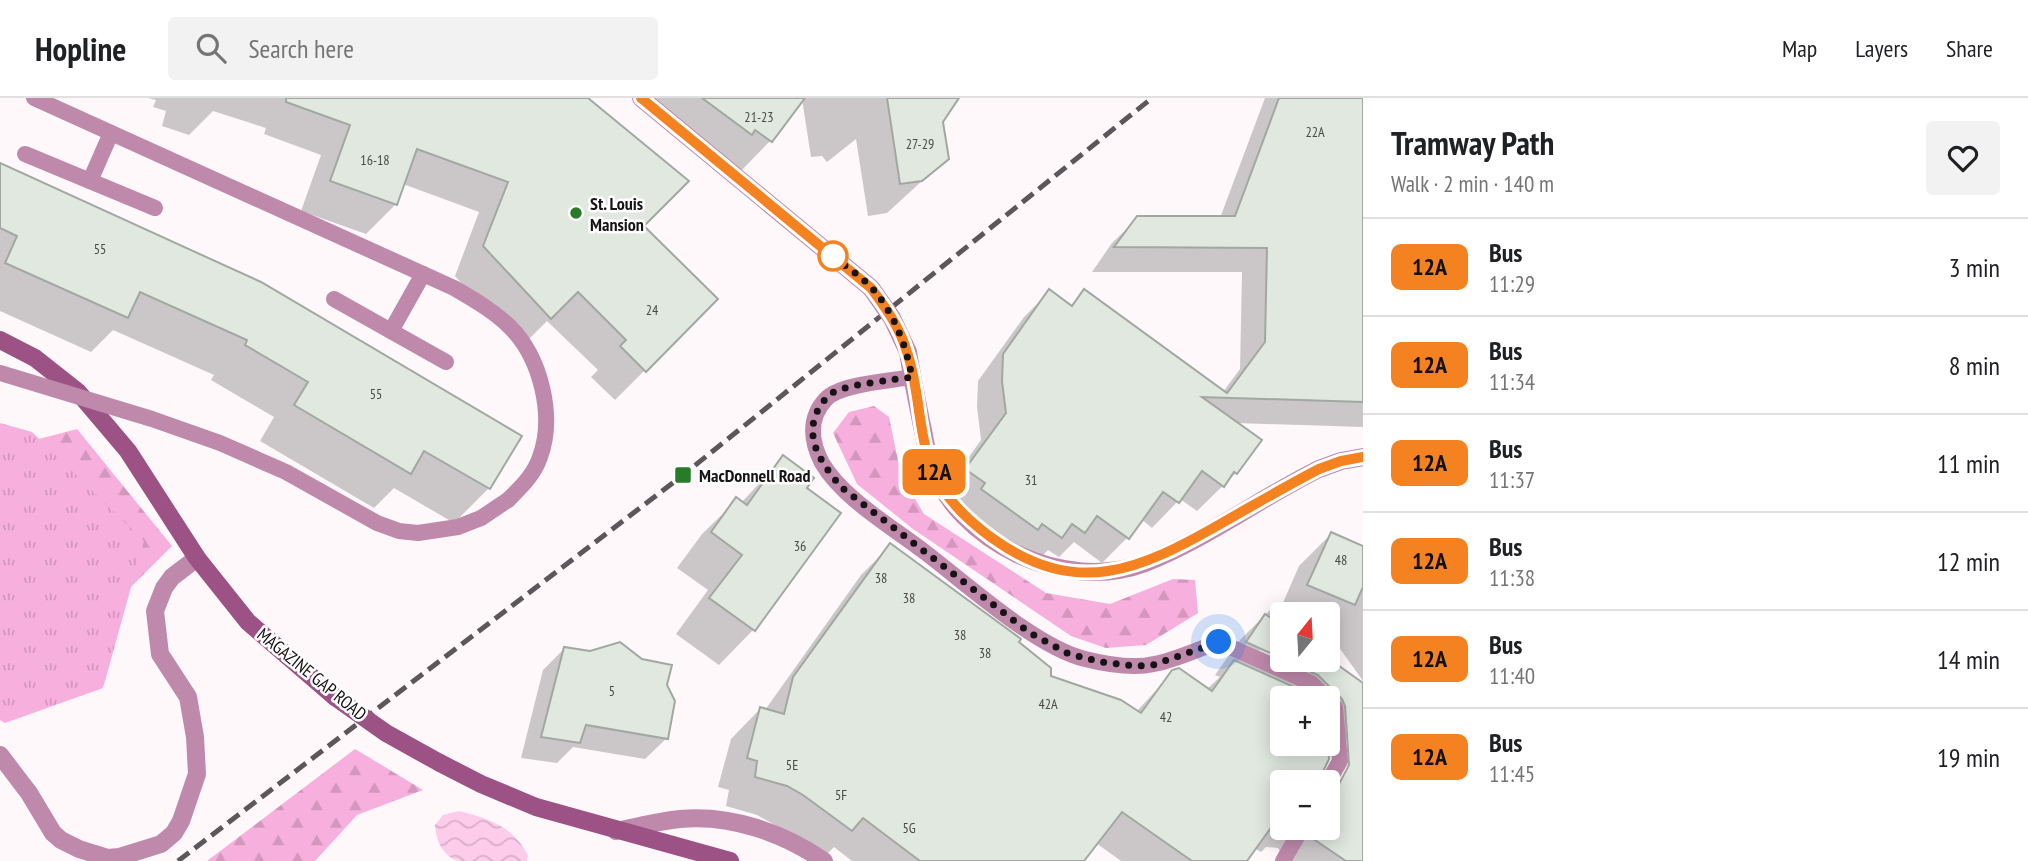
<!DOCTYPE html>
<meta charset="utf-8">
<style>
:root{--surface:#fff;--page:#f2f2f2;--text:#202124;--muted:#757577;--line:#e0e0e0}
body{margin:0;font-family:"PT Sans Narrow",sans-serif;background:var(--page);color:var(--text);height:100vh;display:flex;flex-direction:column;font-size:26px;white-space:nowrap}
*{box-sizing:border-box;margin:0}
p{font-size:23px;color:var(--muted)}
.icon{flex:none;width:38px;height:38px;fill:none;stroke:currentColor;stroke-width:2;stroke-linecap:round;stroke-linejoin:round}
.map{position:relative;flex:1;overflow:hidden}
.details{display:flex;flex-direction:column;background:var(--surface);width:665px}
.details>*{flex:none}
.badge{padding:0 14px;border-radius:10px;font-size:24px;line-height:46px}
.needle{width:46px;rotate:18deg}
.tools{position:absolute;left:1270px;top:504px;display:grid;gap:14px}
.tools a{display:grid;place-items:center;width:70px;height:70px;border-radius:7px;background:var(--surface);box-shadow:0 4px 18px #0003;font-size:35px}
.you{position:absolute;width:35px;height:35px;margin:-18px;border:5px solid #fff;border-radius:50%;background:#1a73e8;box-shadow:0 0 0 10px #1a73e833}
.map>.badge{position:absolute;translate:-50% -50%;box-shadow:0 0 0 4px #fff}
.round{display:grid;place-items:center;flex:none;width:74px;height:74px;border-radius:7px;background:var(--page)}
.head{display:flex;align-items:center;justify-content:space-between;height:119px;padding:0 28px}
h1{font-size:33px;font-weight:700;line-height:52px}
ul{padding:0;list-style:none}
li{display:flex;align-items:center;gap:21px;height:98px;padding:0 28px;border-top:2px solid var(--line)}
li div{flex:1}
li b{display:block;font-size:26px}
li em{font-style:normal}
li .badge{min-width:77px;font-weight:700;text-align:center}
header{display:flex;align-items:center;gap:42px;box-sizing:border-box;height:98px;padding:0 35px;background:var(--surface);border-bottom:2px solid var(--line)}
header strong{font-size:33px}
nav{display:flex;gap:38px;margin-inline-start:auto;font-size:24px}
.search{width:490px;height:63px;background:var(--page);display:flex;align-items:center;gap:18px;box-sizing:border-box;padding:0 24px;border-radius:7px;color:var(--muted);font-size:26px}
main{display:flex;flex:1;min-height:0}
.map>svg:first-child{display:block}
</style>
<header>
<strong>Hopline</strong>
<div class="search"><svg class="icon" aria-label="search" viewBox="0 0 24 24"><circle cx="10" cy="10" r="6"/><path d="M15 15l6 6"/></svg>Search here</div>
<nav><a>Map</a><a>Layers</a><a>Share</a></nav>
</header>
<main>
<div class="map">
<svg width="1363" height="763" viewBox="0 0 1363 763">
<defs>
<pattern id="forest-firs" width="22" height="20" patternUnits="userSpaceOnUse" patternTransform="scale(1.75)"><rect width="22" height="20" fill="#f7afdd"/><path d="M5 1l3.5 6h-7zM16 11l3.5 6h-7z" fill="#d396bd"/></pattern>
<pattern id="park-tufts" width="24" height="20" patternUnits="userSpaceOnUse" patternTransform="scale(1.75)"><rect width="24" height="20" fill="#f7afdd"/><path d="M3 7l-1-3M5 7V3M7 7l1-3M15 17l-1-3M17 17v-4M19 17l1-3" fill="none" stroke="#d396bd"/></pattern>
<pattern id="water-waves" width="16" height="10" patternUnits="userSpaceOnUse" patternTransform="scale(1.75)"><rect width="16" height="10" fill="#fdccea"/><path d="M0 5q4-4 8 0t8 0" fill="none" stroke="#d8aec8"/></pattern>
</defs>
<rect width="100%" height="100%" fill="#fef8fb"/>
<g fill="url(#forest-firs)">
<path d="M874,308L889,319L901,377L924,416L1046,495L1110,506L1173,481L1195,482L1198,515L1146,547L1106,550L1071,538L913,431L857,386L833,335L849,314Z"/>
<path d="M77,331L172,448L119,501L0,610V414L35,342Z"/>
<path d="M355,651L423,692L357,717L315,763H207Z"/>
</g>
<path fill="url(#park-tufts)" d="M0,325L32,334L144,443L103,590L5,625L0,622Z"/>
<path fill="url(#water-waves)" d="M459,713C490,721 512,728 528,757L527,763C513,763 469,763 458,763C442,758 436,742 435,727L443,717Z"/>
<g fill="#0003" fill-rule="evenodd">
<path d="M148,0H586L641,128L716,201L615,302L591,279L598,272L547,223L520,250L455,178L479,114L403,86L396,106L366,136L301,113L321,57L264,36L266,30L213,13L189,37L162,28L166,13L153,9L156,2Z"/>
<path d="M637,0H946L941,23L947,60L887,115L868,118L856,41L827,64L822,58L811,59L802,1L770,43L738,76Z"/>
<path d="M1265,0H1363V329L1236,325L1260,342L1236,375L1197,413L1180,401L1152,430L1141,421L1127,440L1102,465L1074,444L1059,459L1048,452L1036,464L942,397L981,342L977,309L978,283L1024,219L1049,194L1070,208L1085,193L1223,294L1240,271L1242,174H1092L1112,145L1138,120H1220Z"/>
<path d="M0,67L489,390L454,425L394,390L374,410L260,343L274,319L211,282L214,277L113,232L91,254L0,213Z"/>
<path d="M783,360L805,390L839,416L753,532L719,567L676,536L708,492L677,470L702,436L737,402L741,405Z"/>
<path d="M1331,436L1363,450V583L1336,545L1328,541V516H1283V559L1262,550L1259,552L1285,564V562H1327L1363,587V619L1350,637L1327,659L1316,684H1283V730H1328V695L1345,678L1363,691V763H1283L1284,760L1278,750L1266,749L1261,754L1254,750L1245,763H1121L1096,745L1082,763H852L834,749L821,762L773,726L757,717L726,708L729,692L718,689L731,641L760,611L765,612L861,477L891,447L1016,544L1050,579L1136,614L1173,574L1207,591L1220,579L1215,577L1239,543L1271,511L1278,516L1299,468ZM1283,600H1328V646H1283Z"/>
<path d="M564,551L665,588L667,640L645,661L573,649L557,665L521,660L543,572Z"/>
</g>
<g fill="#e0e8e0" stroke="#a1a8a1" stroke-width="2">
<path d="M286,0H588L689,83L644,128L718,201L646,274L620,248L626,242L578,194L551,221L483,148L508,84L417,51L397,107L330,83L350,27L286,4Z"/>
<path d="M702,0H805L772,44L755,32L752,37Z"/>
<path d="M887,0H959L943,24L949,61L922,83L900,86Z"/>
<path d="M1279,0H1363V304L1202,299L1262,342L1237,376L1234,374L1224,389L1202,373L1179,405L1163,394L1129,441L1097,418L1085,435L1072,426L1062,440L1042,426L1038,432L981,391L985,385L965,371L1006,315L1002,283L1003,256L1049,191L1072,208L1084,191L1227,295L1265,244L1267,150L1114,149L1137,118H1235Z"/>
<path d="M0,65L261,184L522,338L490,391L424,353L411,376L294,307L308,284L245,247L247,242L140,194L128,220L5,165L17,138L0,130Z"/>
<path d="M783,357L814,380L807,390L841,415L755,533L709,500L742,457L711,434L736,399L747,407Z"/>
<path d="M1331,434L1363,448V489L1355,507L1307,487Z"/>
<path d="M890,445L1021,541L1019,544L1051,570V578L1121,602L1141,615L1172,572L1179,570L1212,593L1234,562L1305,594L1311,600H1283V646H1328L1329,661L1318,684H1283V720L1280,717L1247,763H1192L1122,714L1084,763H920L863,720L852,733L803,697L787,688L755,679L757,663L747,660L760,609L784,616L793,579Z"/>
<path d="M1265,516L1283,528V561L1246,544Z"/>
<path d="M620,544L642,561L672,567L667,587L675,603L668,641L586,627L580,645L541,639L564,549L590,553Z"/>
<path d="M1328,560L1363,585V763H1346L1309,738L1312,730H1328V694L1337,690L1349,667L1345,608L1342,601L1318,577L1285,562Z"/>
</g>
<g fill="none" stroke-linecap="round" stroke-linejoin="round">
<g stroke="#be89ab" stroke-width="16">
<path d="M34,0L454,190C473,201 494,213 510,229C541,260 555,318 540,359C534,377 521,389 508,402"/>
<path d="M25,56L155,110"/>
<path d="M90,83L111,35"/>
<path d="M334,201L446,264"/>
<path d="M391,233L423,176"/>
<path d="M912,279C890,283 840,286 826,301C808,320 811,344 822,365C843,401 894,430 926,455C968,487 1036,549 1085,561C1105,566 1133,571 1154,566C1176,562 1198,551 1219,544L1311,585L1326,600"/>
<path d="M1328,684L1340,663L1335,609L1328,603"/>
<path d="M1283,763L1302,730"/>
</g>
<g stroke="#be89ab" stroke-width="18">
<path d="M0,657L29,695L53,735L61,742L79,751L108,760L119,759L161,746L174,735L181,723L197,676L195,639L188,599L160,556L155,513L164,490L172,479L197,460"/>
<path d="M616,733C637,729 659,723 680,721C730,716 784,735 824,763"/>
</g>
<g stroke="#be89ab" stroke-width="18">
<path d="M641,0L871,190"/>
<path d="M908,254C912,279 917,303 922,328C925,340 926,353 930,364C958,446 1065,495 1145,465C1206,441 1260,400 1319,371L1341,363L1363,359"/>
</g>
<g stroke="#9c5284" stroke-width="18">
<path d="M0,242L35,260L78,294L128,353L197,460L248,524L335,599"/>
<path d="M440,665L481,686L536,709L730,763"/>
</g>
<path stroke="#5c575a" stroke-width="5" stroke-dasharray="14 7" stroke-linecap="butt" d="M178,763L683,377L1152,0"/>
<path stroke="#be89ab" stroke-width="16" d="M0,275L152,321L220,345L286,374L377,425L399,433L418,435L458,429L481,420L508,402"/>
<path stroke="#be89ab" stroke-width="18" d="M871,190L892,220L908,254"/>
<path stroke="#9c5284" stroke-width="18" d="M335,599L386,635L440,665"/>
</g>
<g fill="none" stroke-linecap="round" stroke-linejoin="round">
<defs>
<path id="line" d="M641,0L871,190C886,210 900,230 907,254C919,289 918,328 929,363C939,395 966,421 992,440C1077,501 1140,472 1222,425C1254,407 1286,388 1319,371L1341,363L1363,359"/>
</defs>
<use href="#line" stroke="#fff" stroke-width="16"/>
<use href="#line" stroke="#f58220" stroke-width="10"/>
<path stroke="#181416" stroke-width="7" stroke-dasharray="0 12.6" d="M833,158L829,155C843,167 860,177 872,190C894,215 906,247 912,279C893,282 848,286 832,295C825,300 819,309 816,316C805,344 824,368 841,389L1030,535L1069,556L1102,564L1136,568L1153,567L1219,544"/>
</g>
<g fill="#287c29" stroke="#fff" stroke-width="2.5">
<circle cx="576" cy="115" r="7"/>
<rect x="674" y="368" width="18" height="18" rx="3.5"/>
</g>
<circle fill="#fff" stroke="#f58220" stroke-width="3.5" cx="833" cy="158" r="14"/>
<g text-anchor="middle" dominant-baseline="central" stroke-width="5" stroke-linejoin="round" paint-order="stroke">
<g font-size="14" fill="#4a4948">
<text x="759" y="19">21-23</text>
<text x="1315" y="34">22A</text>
<text x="920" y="46">27-29</text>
<text x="375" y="62">16-18</text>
<text x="100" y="151">55</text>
<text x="652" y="212">24</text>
<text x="376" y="296">55</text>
<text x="1031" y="382">31</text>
<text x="800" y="448">36</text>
<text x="1341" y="462">48</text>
<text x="881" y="480">38</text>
<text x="909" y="500">38</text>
<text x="960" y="537">38</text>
<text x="985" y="555">38</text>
<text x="612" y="593">5</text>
<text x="1048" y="606">42A</text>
<text x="1166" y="619">42</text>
<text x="792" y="667">5E</text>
<text x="841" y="697">5F</text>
<text x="909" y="730">5G</text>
</g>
<g font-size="18" font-weight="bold" fill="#181416" stroke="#fff" text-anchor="start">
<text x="590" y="105">St. Louis<tspan x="590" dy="21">Mansion</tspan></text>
<text x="699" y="377">MacDonnell Road</text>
</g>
<g font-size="18" fill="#181416" stroke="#fff">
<text transform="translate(312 576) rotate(39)">MAGAZINE GAP ROAD</text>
</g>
</g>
</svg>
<div class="tools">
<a><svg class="needle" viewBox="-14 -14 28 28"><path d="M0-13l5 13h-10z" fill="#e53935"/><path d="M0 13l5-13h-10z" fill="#757577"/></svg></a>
<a>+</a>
<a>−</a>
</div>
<div class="you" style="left:1219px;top:544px"></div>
<b class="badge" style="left:934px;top:374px;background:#f58220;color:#111">12A</b>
</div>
<section class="details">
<div class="head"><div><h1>Tramway Path</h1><p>Walk · 2 min · 140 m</p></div><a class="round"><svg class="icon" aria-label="heart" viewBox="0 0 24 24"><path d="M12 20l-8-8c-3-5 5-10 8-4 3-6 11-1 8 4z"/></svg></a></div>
<ul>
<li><span class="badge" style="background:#f58220;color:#111">12A</span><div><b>Bus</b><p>11:29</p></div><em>3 min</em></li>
<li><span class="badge" style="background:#f58220;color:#111">12A</span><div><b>Bus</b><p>11:34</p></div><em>8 min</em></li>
<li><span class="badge" style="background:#f58220;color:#111">12A</span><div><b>Bus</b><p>11:37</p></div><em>11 min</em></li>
<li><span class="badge" style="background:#f58220;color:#111">12A</span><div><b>Bus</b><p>11:38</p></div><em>12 min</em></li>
<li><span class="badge" style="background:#f58220;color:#111">12A</span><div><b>Bus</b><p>11:40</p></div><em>14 min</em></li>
<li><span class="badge" style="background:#f58220;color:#111">12A</span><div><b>Bus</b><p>11:45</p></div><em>19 min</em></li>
</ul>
</section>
</main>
